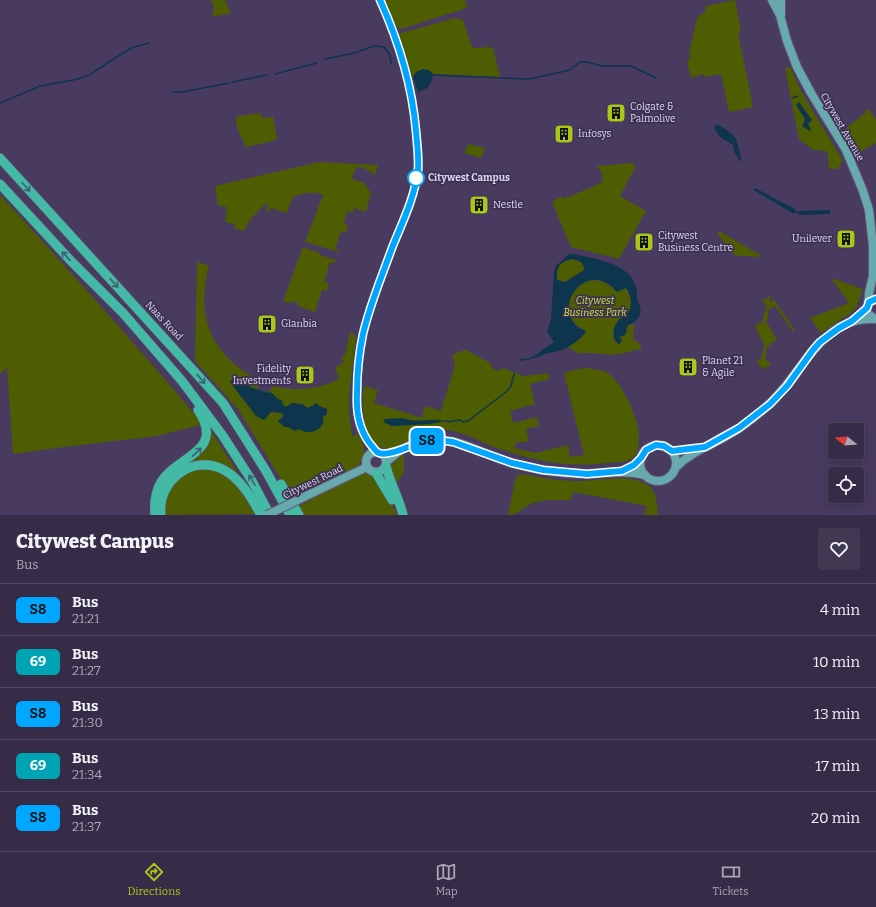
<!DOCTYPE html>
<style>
:root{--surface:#362c47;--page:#413852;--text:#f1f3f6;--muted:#aaa7b4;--line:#504860;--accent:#aac719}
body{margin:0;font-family:Bitter,serif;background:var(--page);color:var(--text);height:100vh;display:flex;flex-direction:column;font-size:15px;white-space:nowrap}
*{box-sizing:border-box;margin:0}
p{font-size:13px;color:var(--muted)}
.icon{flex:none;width:22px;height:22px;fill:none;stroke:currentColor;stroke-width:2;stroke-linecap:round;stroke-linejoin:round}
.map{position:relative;height:515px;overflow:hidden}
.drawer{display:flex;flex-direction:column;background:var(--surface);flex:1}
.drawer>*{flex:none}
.badge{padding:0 8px;border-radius:6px;font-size:14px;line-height:26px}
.needle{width:26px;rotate:287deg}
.fabs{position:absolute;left:828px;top:423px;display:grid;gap:8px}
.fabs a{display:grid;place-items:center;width:36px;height:36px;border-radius:4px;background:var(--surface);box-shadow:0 2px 10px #0003,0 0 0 1px var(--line);font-size:20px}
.map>.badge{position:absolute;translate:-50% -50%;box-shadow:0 0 0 2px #fff}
.round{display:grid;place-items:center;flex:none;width:42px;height:42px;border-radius:4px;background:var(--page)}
.headline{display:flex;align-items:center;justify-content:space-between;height:68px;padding:0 16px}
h1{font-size:19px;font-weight:800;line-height:30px}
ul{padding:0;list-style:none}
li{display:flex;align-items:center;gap:12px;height:52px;padding:0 16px;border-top:1px solid var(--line)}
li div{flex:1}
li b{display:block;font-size:15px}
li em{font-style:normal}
li .badge{min-width:44px;font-weight:700;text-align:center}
.dock{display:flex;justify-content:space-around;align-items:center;height:56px;border-top:1px solid var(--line);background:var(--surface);font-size:11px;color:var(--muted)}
.dock a{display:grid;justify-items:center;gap:2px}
.dock .active{color:var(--accent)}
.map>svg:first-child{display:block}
</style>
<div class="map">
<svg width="876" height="515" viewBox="0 0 876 515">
<rect width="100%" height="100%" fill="#483b5f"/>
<g fill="#4e5d01">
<path d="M211,0H225L231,13L212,17L214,8Z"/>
<path d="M383,0H465L467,8L401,29L396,26Z"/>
<path d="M735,0L741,32L738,33L753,107L729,112L721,74L705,77L704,74L691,78L687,62L691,56L689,53L697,18L705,12L706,6Z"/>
<path d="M455,18L463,20L471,45L474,48L490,47L493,48L500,77L433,74C431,85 428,89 418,92L398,34Z"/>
<path d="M790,67L801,91L843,161L837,169H829L827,151L813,150L799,139L785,68Z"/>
<path d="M868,109L876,119V143L862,151L857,156L844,130L866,112L865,110Z"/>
<path d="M259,113L263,118L273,117L277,138L276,140L247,147L245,145C241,136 235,127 236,118L238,116Z"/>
<path d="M468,144L485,148L481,158L464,153Z"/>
<path d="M319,162L378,165L375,175L364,168L356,167L352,179L364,183L371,193L366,212L354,208L353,213L347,211L344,224L348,225L346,233L341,231L335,249L340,251L339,252L305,242L323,195L315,192V193L311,192L310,194L305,193L300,195L298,194L297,197L293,196L287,213L271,208L269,212L266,210L268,206L266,203L249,221L244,231L234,228L235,224L225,222L227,207L218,206L215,186Z"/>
<path d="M631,163L636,166L620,196L646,211L619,259L571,247L552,202L562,196L564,199L603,182L601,170L598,169L597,166Z"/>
<path d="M0,195C67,268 133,341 197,417L200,425L157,436L56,448L13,454L7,367L0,375Z"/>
<path d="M719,231L762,256L761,257L748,256H742L741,255L736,256L735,254H732L718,234Z"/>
<path d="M303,247L320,253V255L336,260L335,263L330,262L324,282L329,283L327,291L322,290L315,312L298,306L297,303L294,301L288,303L283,301Z"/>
<path d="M573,259C580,261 583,262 584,270L565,282L557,280L558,266L564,260Z"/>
<path d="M199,262L209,266C195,318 212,356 260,381L257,389L269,393L272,386C295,391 317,390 339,379L335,368L344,362L341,357L345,355L350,332L354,334L356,339L349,394V411L352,436L358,434C362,441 366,449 363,458C359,471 323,484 310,491L308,487L302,490L303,492L292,497L238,409L195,361L197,263Z"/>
<path d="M831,278L863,289L856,308L852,312L821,333L810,318L849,303Z"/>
<path d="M592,280L601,281L613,287H626C631,298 635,312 621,318L614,340L619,344V337L626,334C628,327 624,326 633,324L634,326L633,339L641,345V349L614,355L589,353H578L568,347L583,336L586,331C559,320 565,286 592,280Z"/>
<path d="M769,296L771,298L769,301L770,302L774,300L795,330L793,332L775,306L768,310V318L765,323H767L777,339L770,344L771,346L770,347L768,345L767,346L765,358L771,365L764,369L756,362L762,358L761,356L762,355L764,345L755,326L761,322H763V317L767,306L762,301Z"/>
<path d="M466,350L490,363L493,369L499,371L503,368L523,376L548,373L549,379L530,384L535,404L510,411L513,423L537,417L539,426L526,429L529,442H517L514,448L536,453L568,445L570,457L584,455L564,373C571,371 580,368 587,368C591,368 596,370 599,370C602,371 606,371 608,373C625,385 653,443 631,459C625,463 614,462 607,463C565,468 531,460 491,446C482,442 473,437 463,434C458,432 442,428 437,430C424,433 394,452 383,448C361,441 362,404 364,386L378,390L374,403L422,418L425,406L441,411L455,365L452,356L458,352Z"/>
<path d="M210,431H211L250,492L231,472L191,464L190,461C204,454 207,447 210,431Z"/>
<path d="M404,453V472L395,485L391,476V465Z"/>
<path d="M200,469C208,470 216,470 222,474C237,482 246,501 255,514L165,515L166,497L170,487L189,471Z"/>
<path d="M366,473L375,476L382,482L397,515H301L297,507L312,499L311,497L360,474Z"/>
<path d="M522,474C539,477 556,481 574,481C595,482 632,472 649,486C657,492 657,506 658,515H644L647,506L573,492L571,500C558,500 545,499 533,503C523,507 519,515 508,515L516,476Z"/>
</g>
<g fill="#0d354e" fill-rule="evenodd">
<path d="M423,69L429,70L433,74C432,85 428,89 418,92L413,77L416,72Z"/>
<path d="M799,102L812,120L808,124L812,132L802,126L805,119L796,105Z"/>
<path d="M717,124C740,137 736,138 742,162C738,159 737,155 734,152L733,145L720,137L714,128Z"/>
<path d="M755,188L795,209L794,214L757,192L754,190Z"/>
<path d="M830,210V214L799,215V211Z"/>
<path d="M569,254H574C595,259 626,262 635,284C639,291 635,297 639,304C644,314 637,322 628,325L627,328H626L627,331L625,335L619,337L622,340L619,345C618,343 616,342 615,340C611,333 615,322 621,318C625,315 628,314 630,309C633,301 630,294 626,288L617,292C586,254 545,315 586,331C580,341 566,350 554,352C550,353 553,352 548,353C541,355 537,358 530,359L529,358L534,356L554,342L547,331L551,320L554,271L556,266ZM573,259C580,261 584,262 584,270L565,282L557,280C555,267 561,261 573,259Z"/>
<path d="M233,378L243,380L250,387L269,393L271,392L278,399L283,401L282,403L286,407L292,403L302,404L308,408L317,403L319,406L327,409V414L323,417C326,431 308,436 299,429L295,431L288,427H284L278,421L284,416L281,413L271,412L264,420L256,416L230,382Z"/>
<path d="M403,418C415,424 431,417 445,421L430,424L392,426L383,422L385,419Z"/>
</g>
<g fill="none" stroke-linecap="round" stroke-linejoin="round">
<g stroke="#0d354e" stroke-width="1.5">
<path d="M325,59C335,57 344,55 354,53C367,50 370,44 384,47L390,55L391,64"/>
<path d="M275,74L317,63"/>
<path d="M432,75L529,79L570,70L580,62H587L602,66H631L656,78"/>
<path d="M232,82L267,75"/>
<path d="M173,92H182L229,83"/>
<path d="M793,98L798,96"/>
<path d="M0,103L40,86L78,79L89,75L131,48L149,43"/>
<path d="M794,211L799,213"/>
<path d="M520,360L529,359"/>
<path d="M445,421C451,423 455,420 461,420L462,422L468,421L506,392L511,386L514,374"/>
</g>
<defs>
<g id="major">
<path d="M772,0L780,15L787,41L797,67L811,93L846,150L863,191L869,210L873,246V276L869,293L868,305"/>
<path d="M781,14V0"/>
<path d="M875,319L868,314C865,307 868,301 876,299"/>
<circle cx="658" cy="463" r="18"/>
<path d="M672,451L700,448"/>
<circle cx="376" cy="462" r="10"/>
<path d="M387,461C392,458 396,453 401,450C410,444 422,441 433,440C460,438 486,456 512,463C536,470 563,474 588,474C608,473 625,470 645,475"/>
<path d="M676,467C690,453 708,446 725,437C741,428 756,417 769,404C802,374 821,317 873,319"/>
<path d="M306,496L367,467"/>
</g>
<g id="highway">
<path d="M0,158L223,403L266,471L290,515"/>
<path d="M0,184L71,261L123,313L182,381L223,436L252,481L270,515"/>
<path d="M386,466C390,483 399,498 403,515"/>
<path d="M376,473L392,500"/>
<path d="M281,484L299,515"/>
<path d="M155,515C154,503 155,492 161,482C178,455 226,452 198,410"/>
<path d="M161,515C157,481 193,453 224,470C241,479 252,499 261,515"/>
</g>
</defs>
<use href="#major" stroke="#635876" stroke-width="10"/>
<use href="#highway" stroke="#635876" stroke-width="10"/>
<use href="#major" stroke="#68a9ad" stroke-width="8"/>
<use href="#highway" stroke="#44b9a5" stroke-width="9"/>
<defs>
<path id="major-bridge" d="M267,515L306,496"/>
</defs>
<use href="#major-bridge" stroke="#635876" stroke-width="10" stroke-linecap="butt"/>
<use href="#major-bridge" stroke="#68a9ad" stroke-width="8"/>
</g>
<defs><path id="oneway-shaft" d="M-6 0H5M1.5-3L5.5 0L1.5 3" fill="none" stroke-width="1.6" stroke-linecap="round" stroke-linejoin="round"/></defs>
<g stroke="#3f6170">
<use href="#oneway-shaft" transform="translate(26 187) rotate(48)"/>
<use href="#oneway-shaft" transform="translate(66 256) rotate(-133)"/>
<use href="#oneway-shaft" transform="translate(114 283) rotate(48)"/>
<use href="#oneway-shaft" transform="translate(201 379) rotate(49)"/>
<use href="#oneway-shaft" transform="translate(197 452) rotate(-43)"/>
<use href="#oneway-shaft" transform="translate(252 480) rotate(-121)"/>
</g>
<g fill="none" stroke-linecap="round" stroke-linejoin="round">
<defs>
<path id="line" d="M380,0C399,42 412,85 416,131C417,144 419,157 418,170C415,197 402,223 392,248C382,276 370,304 363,334C359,353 357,374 357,394C356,413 359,430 371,445C373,447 375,450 377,452C387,459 414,443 426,441C435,439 444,441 453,442L512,463L543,470L587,474L622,471L634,465L641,458L646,450L656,445L664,446L672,451L705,447L739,428L770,404L787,386L813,350L820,342L839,328L852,321L867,308L869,302L876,299"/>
</defs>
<use href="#line" stroke="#fff" stroke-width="9"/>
<use href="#line" stroke="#00a6ff" stroke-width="6"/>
</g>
<defs>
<symbol id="building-square" viewBox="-11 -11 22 22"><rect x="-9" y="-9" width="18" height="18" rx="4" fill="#aac719" stroke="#3d3154"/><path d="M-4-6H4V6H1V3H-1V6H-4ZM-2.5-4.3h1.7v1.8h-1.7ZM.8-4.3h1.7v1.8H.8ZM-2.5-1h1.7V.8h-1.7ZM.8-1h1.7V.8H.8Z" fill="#111"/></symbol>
</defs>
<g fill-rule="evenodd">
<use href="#building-square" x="605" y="102" width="22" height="22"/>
<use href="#building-square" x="553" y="123" width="22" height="22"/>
<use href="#building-square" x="468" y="194" width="22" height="22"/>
<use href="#building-square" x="835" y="228" width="22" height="22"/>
<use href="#building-square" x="633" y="231" width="22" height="22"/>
<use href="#building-square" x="256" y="313" width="22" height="22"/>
<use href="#building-square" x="677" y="356" width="22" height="22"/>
<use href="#building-square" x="294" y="364" width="22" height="22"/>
</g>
<circle fill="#fff" stroke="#00a6ff" stroke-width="2" cx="416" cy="178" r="8"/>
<g text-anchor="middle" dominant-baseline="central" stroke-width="3.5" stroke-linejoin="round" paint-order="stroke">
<g font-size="10" fill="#ded8ee" stroke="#3d3154" text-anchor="start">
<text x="630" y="107">Colgate &amp;<tspan x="630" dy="12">Palmolive</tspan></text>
<text x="578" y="134">Infosys</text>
<text x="493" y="205">Nestle</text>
<text x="658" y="236">Citywest<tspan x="658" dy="12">Business Centre</tspan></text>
<text x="832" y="239" text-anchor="end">Unilever</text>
<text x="281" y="324">Glanbia</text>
<text x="702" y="361">Planet 21<tspan x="702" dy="12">&amp; Agile</tspan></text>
<text x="291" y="369" text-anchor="end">Fidelity<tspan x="291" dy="12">Investments</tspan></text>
</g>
<g font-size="10" fill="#ded8ee" stroke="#3d3154">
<text transform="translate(842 127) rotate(60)">Citywest Avenue</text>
<text transform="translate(164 321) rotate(47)">Naas Road</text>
<text transform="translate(313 482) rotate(-26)">Citywest Road</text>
</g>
<g font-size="10" font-weight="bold" fill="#ded8ee" stroke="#3d3154" text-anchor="start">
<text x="428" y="178">Citywest Campus</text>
</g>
<g font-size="10" font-style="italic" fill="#c7e643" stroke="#3d3154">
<text x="595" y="301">Citywest<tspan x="595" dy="12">Business Park</tspan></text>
</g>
</g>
</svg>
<div class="fabs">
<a><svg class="needle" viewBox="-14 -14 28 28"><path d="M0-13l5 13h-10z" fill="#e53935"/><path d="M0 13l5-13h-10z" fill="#aaa7b4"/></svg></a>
<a><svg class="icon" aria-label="locate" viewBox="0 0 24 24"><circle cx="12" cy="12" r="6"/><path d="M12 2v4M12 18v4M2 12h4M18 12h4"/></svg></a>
</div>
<b class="badge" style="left:427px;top:441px;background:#00a6ff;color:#111">S8</b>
</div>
<section class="drawer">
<div class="headline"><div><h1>Citywest Campus</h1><p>Bus</p></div><a class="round"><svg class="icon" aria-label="heart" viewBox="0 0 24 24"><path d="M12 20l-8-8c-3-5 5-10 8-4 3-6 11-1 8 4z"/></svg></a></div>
<ul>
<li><span class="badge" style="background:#00a6ff;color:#111">S8</span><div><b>Bus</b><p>21:21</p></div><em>4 min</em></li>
<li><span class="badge" style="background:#00a3b4;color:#fff">69</span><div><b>Bus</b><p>21:27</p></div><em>10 min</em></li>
<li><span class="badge" style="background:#00a6ff;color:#111">S8</span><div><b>Bus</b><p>21:30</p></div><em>13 min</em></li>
<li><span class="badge" style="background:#00a3b4;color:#fff">69</span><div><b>Bus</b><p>21:34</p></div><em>17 min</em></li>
<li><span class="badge" style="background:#00a6ff;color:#111">S8</span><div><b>Bus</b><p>21:37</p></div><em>20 min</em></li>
</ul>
</section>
<nav class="dock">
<a class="active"><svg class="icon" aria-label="directions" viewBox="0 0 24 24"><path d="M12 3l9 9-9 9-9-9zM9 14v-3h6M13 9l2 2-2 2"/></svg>Directions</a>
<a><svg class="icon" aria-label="map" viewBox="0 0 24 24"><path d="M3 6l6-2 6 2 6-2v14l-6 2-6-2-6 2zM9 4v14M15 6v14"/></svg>Map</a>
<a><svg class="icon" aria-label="tickets" viewBox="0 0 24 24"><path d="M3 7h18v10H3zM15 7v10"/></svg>Tickets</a>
</nav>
